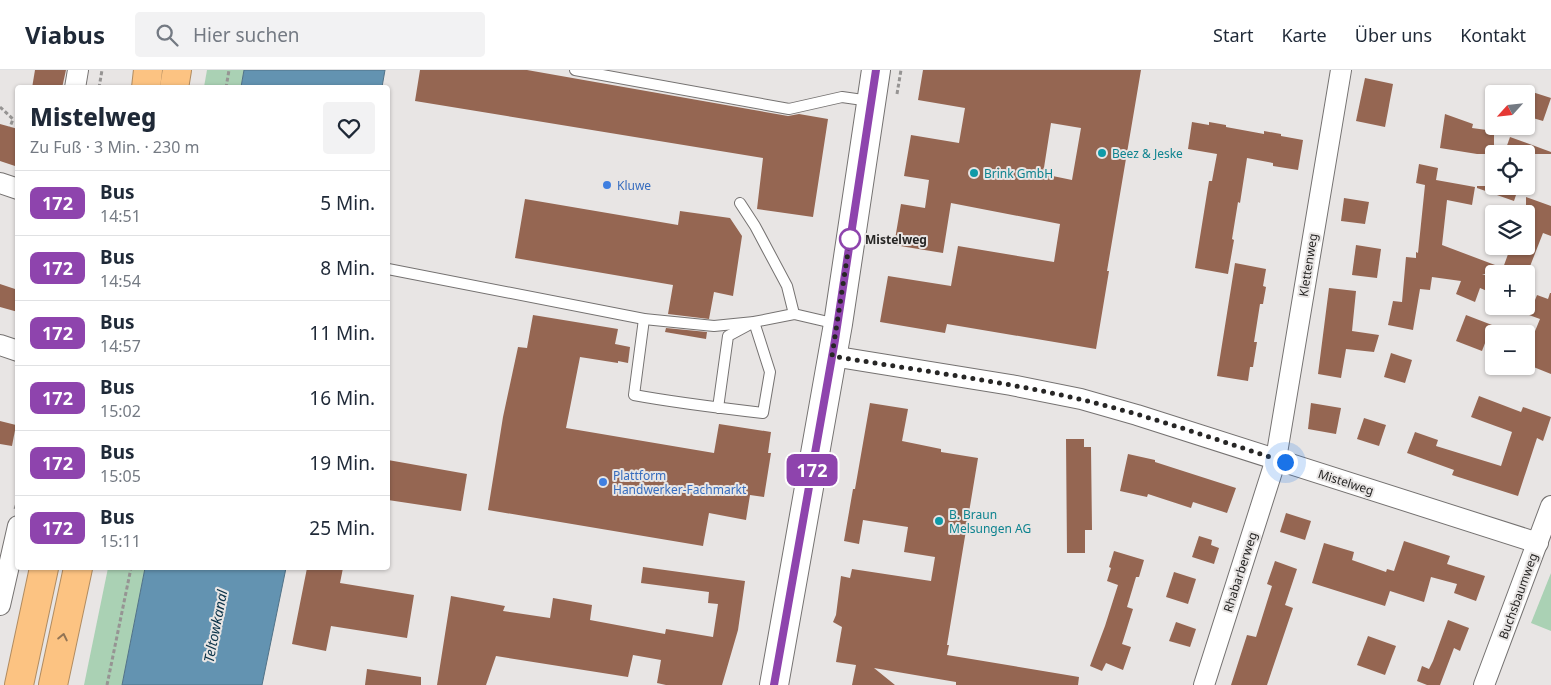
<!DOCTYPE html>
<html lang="de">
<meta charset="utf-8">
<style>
:root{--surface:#fff;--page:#f2f2f3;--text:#1f2937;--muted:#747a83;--line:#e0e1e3}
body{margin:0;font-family:"Noto Sans",sans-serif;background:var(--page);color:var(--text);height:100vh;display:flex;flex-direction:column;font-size:19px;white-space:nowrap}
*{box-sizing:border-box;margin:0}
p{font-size:16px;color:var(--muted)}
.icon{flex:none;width:28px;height:28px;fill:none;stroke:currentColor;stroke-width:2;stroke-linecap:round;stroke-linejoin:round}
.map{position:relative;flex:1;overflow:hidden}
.sheet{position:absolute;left:15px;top:15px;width:375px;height:485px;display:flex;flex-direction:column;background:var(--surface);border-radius:5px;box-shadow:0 1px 4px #0004}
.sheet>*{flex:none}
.badge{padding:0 10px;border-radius:8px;font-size:18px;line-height:32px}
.needle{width:32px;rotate:243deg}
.buttons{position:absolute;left:1485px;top:15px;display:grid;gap:10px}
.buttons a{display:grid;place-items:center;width:50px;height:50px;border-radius:5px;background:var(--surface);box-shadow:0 1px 4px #0004;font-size:25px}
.you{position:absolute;width:25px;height:25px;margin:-12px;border:4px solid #fff;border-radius:50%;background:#1a73e8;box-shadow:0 0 0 8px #1a73e833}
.map>.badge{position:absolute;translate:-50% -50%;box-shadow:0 0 0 2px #fff}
.round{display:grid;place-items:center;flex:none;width:52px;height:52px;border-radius:5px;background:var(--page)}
.overview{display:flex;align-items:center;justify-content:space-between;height:85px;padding:0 15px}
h1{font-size:24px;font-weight:800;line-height:38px}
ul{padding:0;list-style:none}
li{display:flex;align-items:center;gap:15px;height:65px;padding:0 15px;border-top:1px solid var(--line)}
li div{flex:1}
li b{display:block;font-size:19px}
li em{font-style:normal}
li .badge{min-width:55px;font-weight:700;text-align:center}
header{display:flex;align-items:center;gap:30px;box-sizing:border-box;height:70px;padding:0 25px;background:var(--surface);border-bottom:1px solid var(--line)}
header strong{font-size:24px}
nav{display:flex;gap:28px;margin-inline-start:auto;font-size:18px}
.search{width:350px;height:45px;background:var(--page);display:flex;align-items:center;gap:12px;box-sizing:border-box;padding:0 18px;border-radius:5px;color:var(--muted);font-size:19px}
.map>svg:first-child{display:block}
</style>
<header>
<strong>Viabus</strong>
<div class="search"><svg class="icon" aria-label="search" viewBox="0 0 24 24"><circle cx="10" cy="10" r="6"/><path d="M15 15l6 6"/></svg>Hier suchen</div>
<nav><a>Start</a><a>Karte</a><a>Über uns</a><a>Kontakt</a></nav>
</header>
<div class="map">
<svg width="1551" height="615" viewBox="0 0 1551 615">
<rect width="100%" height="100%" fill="#e8e5e4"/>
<g fill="#aad1b4">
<path d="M207,0H244L241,17H204Z"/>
<path d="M108,498H145L122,615H84Z"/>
<path d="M1551,503V561L1531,553Z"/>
</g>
<g fill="#6393b1" stroke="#517287">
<path d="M244,0H385L382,17H241Z"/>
<path d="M145,498H286L262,615H122Z"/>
</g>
<g fill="#956652" fill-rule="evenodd">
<path d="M35,0H66L62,18H32Z"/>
<path d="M420,0H527L788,46L799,44L828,49L813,147L757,139L763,88L415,31Z"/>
<path d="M923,0H1141L1107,201H1109L1096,279L947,254L945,263L880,252L888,206L951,216L958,176L1054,192L1060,154L951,133L943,183L894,175L901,134L925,138L929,110L904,106L911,65L959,73L965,38L918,30ZM1051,53L1081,58L1072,110L1043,104Z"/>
<path d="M1365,8L1393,14L1385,57L1356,51Z"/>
<path d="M1526,20L1551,28L1543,51L1526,46Z"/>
<path d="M1445,44L1473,54L1472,58L1494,61V84H1477L1440,78Z"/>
<path d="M1192,52L1209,55V52L1226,55V57L1264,64V61L1281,64V66L1303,70L1298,100L1273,96V93L1247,88L1240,133L1238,132L1232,169L1234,170L1228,204L1195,198L1209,111H1212L1217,84L1188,79Z"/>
<path d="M0,54L18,59V97L0,91Z"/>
<path d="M1510,67L1551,82V84H1504Z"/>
<path d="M1419,94L1438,98L1436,110L1475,117L1472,135L1447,130L1442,175L1503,198L1511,176H1526V127L1551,136V166L1543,163L1527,204H1482L1494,208V224L1480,218L1475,232L1456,224L1461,211L1432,207L1430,220L1420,219L1413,260L1388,255L1393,231L1402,232L1406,187L1416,188V182L1418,183L1425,115L1416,113Z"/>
<path d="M1477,116H1519L1514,131L1477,118Z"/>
<path d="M1344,128L1369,132L1365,154L1341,151Z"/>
<path d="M525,129L678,155L680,141L730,148L742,166L733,226L714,222L709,249L668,244L673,215L515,188Z"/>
<path d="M1356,175L1381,179L1377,208L1352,205Z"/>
<path d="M1235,193L1266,199L1263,216L1266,217L1263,234H1260L1254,272H1257L1253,297H1250L1248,311L1217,306Z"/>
<path d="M0,214L18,220V242L0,237Z"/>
<path d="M1329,218L1356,221L1352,261L1379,265L1374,282L1346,279L1341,308L1318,304Z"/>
<path d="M1550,223H1551V304L1526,294V283L1540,249L1529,245L1537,225L1548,229Z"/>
<path d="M533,245L618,259L615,274L630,277L628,293L618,291V293L580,287L566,358L714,383L719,354L771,362L768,383H771L764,427L750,425L746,450L709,443L703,476L488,440L503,347L518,277L527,278Z"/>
<path d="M1466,245L1492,255L1482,281L1456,271Z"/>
<path d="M666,258L707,262L706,269L665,262Z"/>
<path d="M1391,283L1412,290L1405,313L1384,307Z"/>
<path d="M1479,326L1521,342L1523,337L1551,347L1543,371L1537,368L1518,426L1452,405L1454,400L1407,383L1415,362L1438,370L1436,376L1501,396L1512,362L1471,347Z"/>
<path d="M870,333L908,339L902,371L941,379V382L978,388L947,575H949L947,585L1079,607L1078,615H956V612L874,598L895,615H852L856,595L836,592L842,557L833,552L836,545L841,506L850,508L852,499L931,511L935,487L904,482L908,457L863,450L859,474L844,471L853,419H855Z"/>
<path d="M1311,333L1341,338L1336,364L1308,359Z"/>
<path d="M1364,348L1386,355L1379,376L1357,369Z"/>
<path d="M0,351L16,355L12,376L0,374Z"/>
<path d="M1066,369H1084V377H1091L1092,460H1085V483H1067Z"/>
<path d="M1128,384L1155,390V392L1236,418L1227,443L1193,432L1191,438L1148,424L1147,427L1120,421Z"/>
<path d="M388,390L467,404L461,441L388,430Z"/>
<path d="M1286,443L1311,451L1305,470L1280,462Z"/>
<path d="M1199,466L1212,470L1211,475L1219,478L1214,494L1192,487Z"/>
<path d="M1404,471L1450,486L1447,494L1485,506L1476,531L1454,523L1457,514L1431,507L1424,532L1390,521L1385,536L1312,513L1324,473L1354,482L1352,490L1386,502L1387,499L1394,501Z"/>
<path d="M1114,481L1144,490L1139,507H1136L1127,537L1133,539L1122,574L1131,577L1123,600L1106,593L1102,601L1090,596L1105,556L1118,515L1107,511L1111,498L1109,497Z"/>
<path d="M1275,491L1297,499L1285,535L1293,538L1267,615H1231L1247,565L1256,567L1272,516L1267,514Z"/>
<path d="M643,497L745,511L738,560L722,615H666L657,613L661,590L633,585L628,607L496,586L486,615H437L451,526L505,536L503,541L550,548L553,528L592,535L590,550L665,564L666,559L713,567L718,534L708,533L709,522L641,513Z"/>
<path d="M307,498H343L340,513L414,525L407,568L331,556L326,581L292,574Z"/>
<path d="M1174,502L1196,509L1188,534L1166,527Z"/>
<path d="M1448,550L1469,558L1460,581L1454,578L1440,615H1427L1417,611L1422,596L1429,599L1433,591Z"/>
<path d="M1176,552L1196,559L1190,577L1169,571Z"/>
<path d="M1368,566L1396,576L1385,605L1357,595Z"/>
<path d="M367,599L421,607V615H365Z"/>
</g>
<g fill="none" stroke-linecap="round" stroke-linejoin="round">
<defs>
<g id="lane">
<path d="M575,0L789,39L842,27L870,31"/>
<path d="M740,133L755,156L787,216L794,244"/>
<path d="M388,199L644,249L714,256L754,252L794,244L837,254"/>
<path d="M644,249L634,325C677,333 720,338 763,343L770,302L754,252L728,266L718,338"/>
</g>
<g id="street">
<path d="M75,18L78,0"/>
<path d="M0,113L18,119"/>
<path d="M0,275L18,281"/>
<path d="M832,286L1011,315L1081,329L1137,345L1538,473"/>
<path d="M0,535L18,456"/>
<path d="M1204,615L1276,389L1341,0"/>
<path d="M1484,615L1551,436"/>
</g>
<path id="secondary" d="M774,615L838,254L876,0"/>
<g id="highway">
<path d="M146,18L148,0"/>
<path d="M174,18L177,0"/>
<path d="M19,615L44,498"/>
<path d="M53,615L78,498"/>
</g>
</defs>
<use href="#lane" stroke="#757271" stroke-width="12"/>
<use href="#street" stroke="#757271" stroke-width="22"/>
<use href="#secondary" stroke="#757271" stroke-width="30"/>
<use href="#highway" stroke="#b18c61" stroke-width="30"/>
<g stroke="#969493" stroke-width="3" stroke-dasharray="4 2.5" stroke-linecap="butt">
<path d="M99,18L102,0"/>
<path d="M226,18L229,0"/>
<path d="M897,24L901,0"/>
<path d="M0,37L13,49L10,57"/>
<path d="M15,439L18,430"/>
<path d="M107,615L131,498"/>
</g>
<use href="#lane" stroke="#fff" stroke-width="10"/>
<use href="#street" stroke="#fff" stroke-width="20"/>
<use href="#secondary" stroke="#fff" stroke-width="28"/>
<use href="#highway" stroke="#fcc382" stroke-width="28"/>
</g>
<defs><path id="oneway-chevron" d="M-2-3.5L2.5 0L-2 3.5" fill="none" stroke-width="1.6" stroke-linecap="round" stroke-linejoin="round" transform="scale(1.25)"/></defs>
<use stroke="#927454" href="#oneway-chevron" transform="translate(63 567) rotate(-78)"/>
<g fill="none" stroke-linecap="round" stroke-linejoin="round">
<defs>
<path id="line" d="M774,615L835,270L876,0"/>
</defs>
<use href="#line" stroke="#fff" stroke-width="11"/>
<use href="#line" stroke="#8e44ad" stroke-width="8"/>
<path stroke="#272625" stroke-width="5" stroke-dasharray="0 9" d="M850,169L832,286C914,300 997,310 1079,329C1148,345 1217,370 1285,392"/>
</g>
<g fill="#0f9aa8" stroke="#e8e5e4" stroke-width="2">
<circle cx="1102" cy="83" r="5"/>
<circle cx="974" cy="103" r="5"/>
<circle cx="939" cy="451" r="5"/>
</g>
<g fill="#3f7fe0" stroke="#e8e5e4" stroke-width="2">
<circle cx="607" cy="115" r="5"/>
<circle cx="603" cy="412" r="5"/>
</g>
<circle fill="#fff" stroke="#8e44ad" stroke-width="2.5" cx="850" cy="169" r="10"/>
<g text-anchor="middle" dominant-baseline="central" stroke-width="4" stroke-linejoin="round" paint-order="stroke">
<g font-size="12" fill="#0d838f" stroke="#e8e5e4" text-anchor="start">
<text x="1112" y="83">Beez &amp; Jeske</text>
<text x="984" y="103">Brink GmbH</text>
<text x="949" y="444">B. Braun<tspan x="949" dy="14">Melsungen AG</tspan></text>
</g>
<g font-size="12" fill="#366cbe" stroke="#e8e5e4" text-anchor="start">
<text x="617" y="115">Kluwe</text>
<text x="613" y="405">Plattform<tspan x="613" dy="14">Handwerker-Fachmarkt</tspan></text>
</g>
<g font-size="12" font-weight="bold" fill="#272625" stroke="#e8e5e4" text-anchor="start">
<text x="865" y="169">Mistelweg</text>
</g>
<g font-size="12" fill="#272625" stroke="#e8e5e4">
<text transform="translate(1308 195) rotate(-81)">Klettenweg</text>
<text transform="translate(1346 412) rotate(18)">Mistelweg</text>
<text transform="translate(1240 502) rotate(-72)">Rhabarberweg</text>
<text transform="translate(1518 526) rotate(-70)">Buchsbaumweg</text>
</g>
<g font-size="14" font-style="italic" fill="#093248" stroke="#e8e5e4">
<text transform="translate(215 556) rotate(-79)">Teltowkanal</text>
</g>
</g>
</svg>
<div class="buttons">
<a><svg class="needle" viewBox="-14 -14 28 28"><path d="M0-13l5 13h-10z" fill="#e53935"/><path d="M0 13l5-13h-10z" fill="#747a83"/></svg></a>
<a><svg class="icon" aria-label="locate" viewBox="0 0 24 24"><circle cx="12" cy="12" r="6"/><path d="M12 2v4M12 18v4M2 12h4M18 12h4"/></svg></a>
<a><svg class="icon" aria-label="layers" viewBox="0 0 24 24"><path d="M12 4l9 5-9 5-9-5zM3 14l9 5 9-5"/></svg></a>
<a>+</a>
<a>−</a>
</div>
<div class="you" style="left:1285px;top:392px"></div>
<b class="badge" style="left:812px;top:400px;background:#8e44ad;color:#fff">172</b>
<section class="sheet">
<div class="overview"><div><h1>Mistelweg</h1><p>Zu Fuß · 3 Min. · 230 m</p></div><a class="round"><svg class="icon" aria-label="heart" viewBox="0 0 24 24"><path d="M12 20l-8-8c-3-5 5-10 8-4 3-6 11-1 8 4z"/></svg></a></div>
<ul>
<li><span class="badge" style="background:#8e44ad;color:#fff">172</span><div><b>Bus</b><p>14:51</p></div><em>5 Min.</em></li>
<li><span class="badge" style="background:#8e44ad;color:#fff">172</span><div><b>Bus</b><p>14:54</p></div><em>8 Min.</em></li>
<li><span class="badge" style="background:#8e44ad;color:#fff">172</span><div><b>Bus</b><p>14:57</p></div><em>11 Min.</em></li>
<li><span class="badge" style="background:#8e44ad;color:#fff">172</span><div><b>Bus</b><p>15:02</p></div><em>16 Min.</em></li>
<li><span class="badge" style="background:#8e44ad;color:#fff">172</span><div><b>Bus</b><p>15:05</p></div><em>19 Min.</em></li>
<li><span class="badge" style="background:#8e44ad;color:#fff">172</span><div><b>Bus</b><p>15:11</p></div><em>25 Min.</em></li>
</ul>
</section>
</div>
